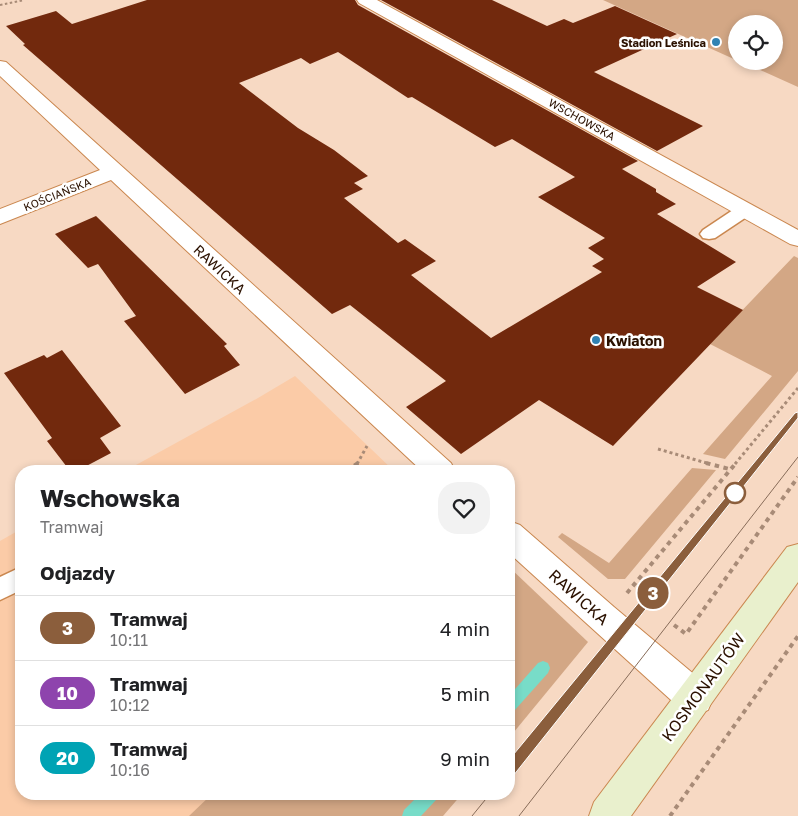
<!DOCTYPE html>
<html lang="pl">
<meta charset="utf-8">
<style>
:root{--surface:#fff;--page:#f2f2f2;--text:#202124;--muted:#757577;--line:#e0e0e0}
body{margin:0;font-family:"Golos Text",sans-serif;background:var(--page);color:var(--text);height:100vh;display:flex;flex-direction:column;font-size:19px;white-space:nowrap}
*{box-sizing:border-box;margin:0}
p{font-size:16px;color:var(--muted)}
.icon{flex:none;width:28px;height:28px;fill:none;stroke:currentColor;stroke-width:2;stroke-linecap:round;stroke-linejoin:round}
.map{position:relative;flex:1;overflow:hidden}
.sheet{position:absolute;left:15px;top:465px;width:500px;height:335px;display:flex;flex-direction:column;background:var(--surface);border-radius:20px;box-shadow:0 2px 8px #0003}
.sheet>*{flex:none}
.badge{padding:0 10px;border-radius:16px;font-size:18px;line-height:32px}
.tools{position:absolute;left:728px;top:15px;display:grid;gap:10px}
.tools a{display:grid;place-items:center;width:55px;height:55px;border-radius:50%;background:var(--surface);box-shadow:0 2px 8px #0003;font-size:25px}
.map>.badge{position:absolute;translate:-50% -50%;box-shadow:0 0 0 2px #fff}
h2{padding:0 25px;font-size:19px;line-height:45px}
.round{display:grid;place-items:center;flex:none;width:52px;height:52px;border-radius:20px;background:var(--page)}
.summary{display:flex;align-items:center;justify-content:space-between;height:85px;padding:0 25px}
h1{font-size:24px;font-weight:700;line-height:38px}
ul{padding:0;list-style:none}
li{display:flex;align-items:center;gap:15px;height:65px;padding:0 25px;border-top:1px solid var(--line)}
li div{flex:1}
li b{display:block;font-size:19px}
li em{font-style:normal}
li .badge{min-width:55px;font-weight:700;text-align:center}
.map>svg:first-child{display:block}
</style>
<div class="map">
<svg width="798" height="816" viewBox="0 0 798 816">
<rect width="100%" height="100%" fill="#f7d9c3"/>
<g fill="#fbcba7">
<path d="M295,376L394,471H125L258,398Z"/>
<path d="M21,529V794H292L271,816H0V541Z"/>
</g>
<g fill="#d3a785">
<path d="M603,0H798V87L740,61H774V24H736V60Z"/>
<path d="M794,256L798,258V371L725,459L703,454L772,376L710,344Z"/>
<path d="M692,468L716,470L625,579H608L558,537L562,533L609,563Z"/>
<path d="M509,567L588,642L509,738Z"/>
<path d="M212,794H462L443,816H189Z"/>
</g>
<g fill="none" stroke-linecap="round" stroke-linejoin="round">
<g fill="#78dcc8" fill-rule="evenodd">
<path d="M543,661L548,663L550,668L548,673L514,711L509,713V696L538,663Z"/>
<path d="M420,794H438L436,800L421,816H402L404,810Z"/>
</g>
</g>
<g fill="#72290d" fill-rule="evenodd">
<path d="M147,0H355L358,5L638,161L622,169L656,189V192L676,204L657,214L736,262L697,287L743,310L613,446L539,400L461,454L406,407L446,381L350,305L332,314L23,45L25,44L6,26L56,11L72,24ZM338,52L408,98L412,97L495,147L512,139L575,177L538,197L605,238L588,248L604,259L592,266L602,272L491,338L411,275L436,261L405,239L398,243L344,198L363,189L354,183L368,176L334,150L298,128L239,83L301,58L310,64Z"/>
<path d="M381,0H492L547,26L564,19L573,23L615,6L677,34L594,72L703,126L657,151Z"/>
<path d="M96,216L227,344L224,346L240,365L185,394L124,321L136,316L98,264L88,268L55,234Z"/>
<path d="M62,350L121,426L100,438L111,453L77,471H70L47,441L52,438L4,373L44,355L47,358Z"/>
</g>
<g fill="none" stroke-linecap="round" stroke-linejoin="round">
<defs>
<g id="service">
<path d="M745,205L751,206L754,210L751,214L715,238L709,239L703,238L700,234L703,230L739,206Z"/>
<path d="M21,567V590L0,600V577Z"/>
</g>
<g id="minor">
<path d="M357,0H377L798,230V246L790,244L359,3Z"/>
<path d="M0,61L6,62L451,463L455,471H422L111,180L0,224V209L100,170L0,76Z"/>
<path d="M509,521L520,525L614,607L708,686L713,698L708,710L695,715L682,710L509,553Z"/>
</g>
<path id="secondary" d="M798,544V582L631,816H589L594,802L787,547Z"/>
</defs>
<use href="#service" stroke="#ca874f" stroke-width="3"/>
<use href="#minor" stroke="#ca874f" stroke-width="2"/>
<use href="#secondary" stroke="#ca874f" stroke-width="2"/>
<path stroke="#a88b77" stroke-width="2" stroke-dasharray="2.5 2.5" stroke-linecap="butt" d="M0,5L24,0"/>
<g stroke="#a88b77" stroke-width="3" stroke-dasharray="3 3" stroke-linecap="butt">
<path d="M658,449L710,464"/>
<path d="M357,464L367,446"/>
<path d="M735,464L798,388"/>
</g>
<g stroke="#a88b77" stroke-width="4" stroke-dasharray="4.5 4.5" stroke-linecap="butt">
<path d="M706,463L729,469"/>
<path d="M347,471L358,463"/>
<path d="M627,593L736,463"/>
<path d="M674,625L686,634L798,477"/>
<path d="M670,816L798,636"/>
</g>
<use href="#service" fill="#fff" fill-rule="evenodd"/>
<use href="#minor" fill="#fff" fill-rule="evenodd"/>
<use href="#secondary" fill="#e9f0cd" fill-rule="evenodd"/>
<g stroke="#886c59" stroke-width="1">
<path d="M509,771L798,415"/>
<path d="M472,816L490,794"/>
<path d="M519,816L798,457"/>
</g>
</g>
<path fill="#8b5e3c" stroke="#fff" d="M798,412V418L513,776L509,778L504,776L502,771L504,766L795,413Z"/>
<g fill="#3082b3" stroke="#fff" stroke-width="2">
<circle cx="716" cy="42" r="5"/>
<circle cx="596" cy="340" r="5"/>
</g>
<circle fill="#fff" stroke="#8b5e3c" stroke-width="2.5" cx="735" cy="493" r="10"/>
<g text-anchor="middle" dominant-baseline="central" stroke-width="5" stroke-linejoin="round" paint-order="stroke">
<g font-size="11" font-weight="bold" fill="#2b1100" stroke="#fff" text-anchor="end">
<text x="706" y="42">Stadion Leśnica</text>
</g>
<g font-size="11" fill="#2b1100" stroke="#fff">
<text transform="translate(582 119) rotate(29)">WSCHOWSKA</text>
<text transform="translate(57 194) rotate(-22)">KOŚCIAŃSKA</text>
</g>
<g font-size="14" fill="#2b1100" stroke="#fff">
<text transform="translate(220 269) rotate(43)">RAWICKA</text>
</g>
<g font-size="14" font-weight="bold" fill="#2b1100" stroke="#fff" text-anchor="start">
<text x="606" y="340">Kwiaton</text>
</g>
<g font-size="16" fill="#2b1100" stroke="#fff">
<text transform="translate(579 597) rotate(42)">RAWICKA</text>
<text transform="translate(703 687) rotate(-54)">KOSMONAUTÓW</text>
</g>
</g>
</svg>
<div class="tools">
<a><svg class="icon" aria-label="locate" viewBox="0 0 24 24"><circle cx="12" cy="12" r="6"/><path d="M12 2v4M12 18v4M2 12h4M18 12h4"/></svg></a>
</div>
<b class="badge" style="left:653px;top:593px;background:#8b5e3c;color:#fff">3</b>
<section class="sheet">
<div class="summary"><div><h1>Wschowska</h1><p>Tramwaj</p></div><a class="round"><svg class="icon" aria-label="heart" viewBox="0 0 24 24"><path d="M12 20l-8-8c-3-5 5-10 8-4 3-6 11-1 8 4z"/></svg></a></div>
<h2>Odjazdy</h2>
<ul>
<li><span class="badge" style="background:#8b5e3c;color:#fff">3</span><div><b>Tramwaj</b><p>10:11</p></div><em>4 min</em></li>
<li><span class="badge" style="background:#8e44ad;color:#fff">10</span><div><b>Tramwaj</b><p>10:12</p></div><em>5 min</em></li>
<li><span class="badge" style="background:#00a3b4;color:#fff">20</span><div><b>Tramwaj</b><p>10:16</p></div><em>9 min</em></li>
</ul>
</section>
</div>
